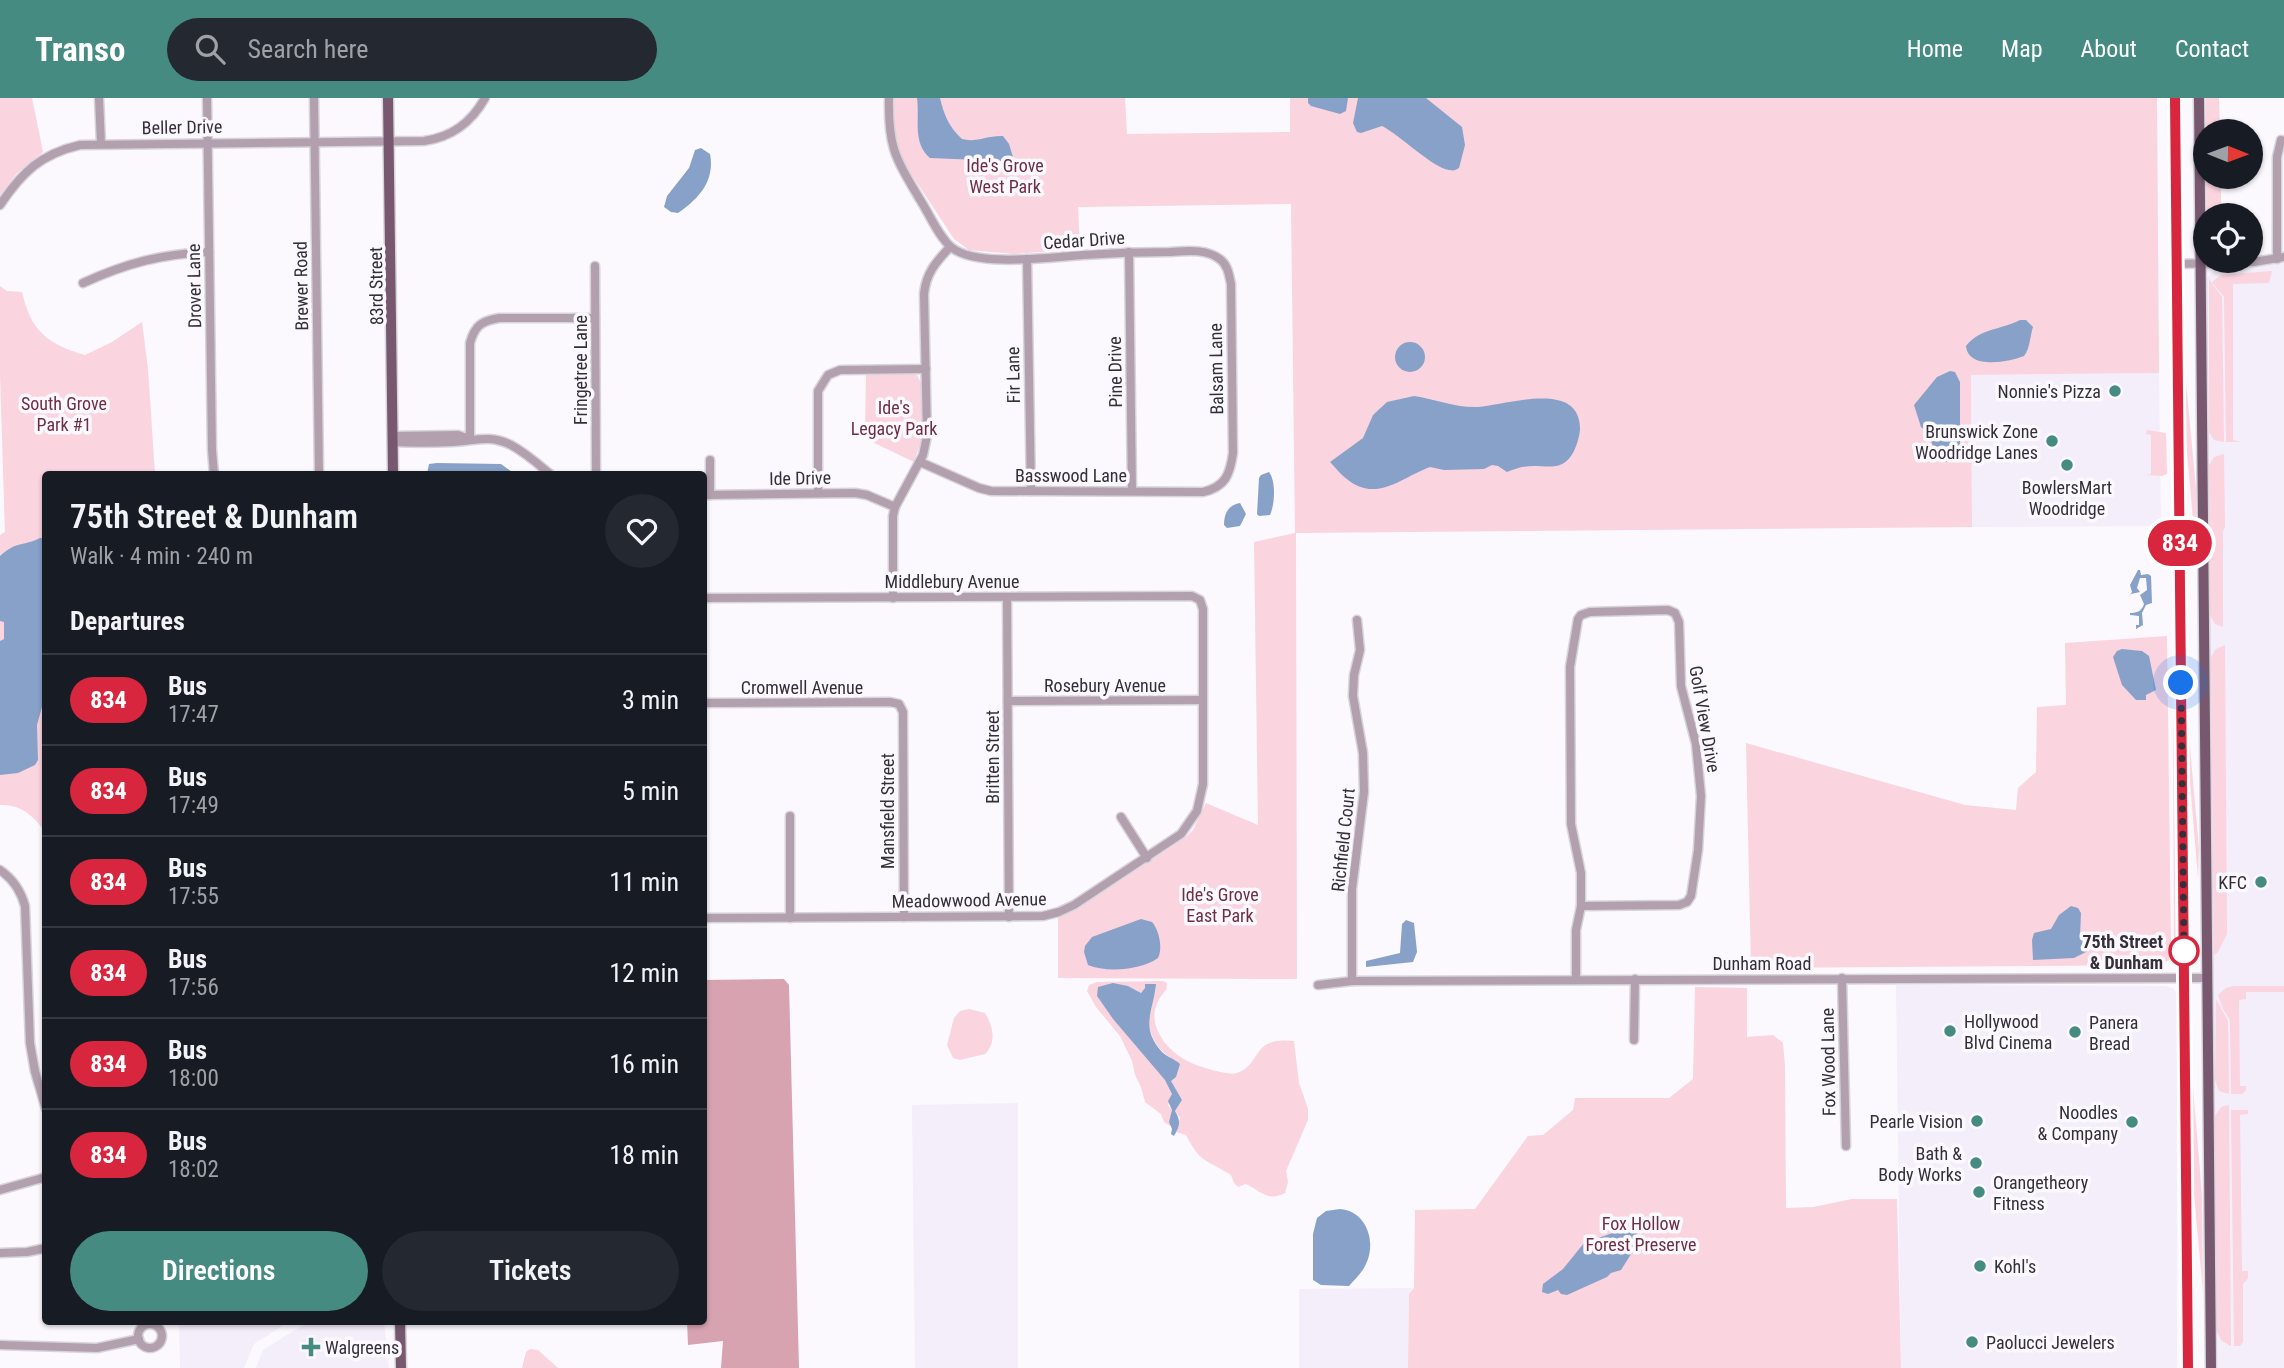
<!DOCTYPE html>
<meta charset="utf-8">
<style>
:root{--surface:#171b24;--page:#242831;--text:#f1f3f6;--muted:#9ea1a6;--line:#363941;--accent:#468b82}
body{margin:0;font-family:"Roboto Condensed",sans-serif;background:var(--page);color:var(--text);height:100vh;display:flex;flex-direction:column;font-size:26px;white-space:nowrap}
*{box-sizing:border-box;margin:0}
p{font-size:23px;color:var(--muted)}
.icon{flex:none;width:38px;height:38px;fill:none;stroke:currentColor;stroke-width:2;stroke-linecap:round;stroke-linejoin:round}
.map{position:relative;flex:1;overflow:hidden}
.side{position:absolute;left:42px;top:373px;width:665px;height:854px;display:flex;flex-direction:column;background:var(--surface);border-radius:7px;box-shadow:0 2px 5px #0004}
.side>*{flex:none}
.badge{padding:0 14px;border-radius:23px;font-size:24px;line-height:46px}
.needle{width:46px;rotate:91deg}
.buttons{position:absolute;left:2193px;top:21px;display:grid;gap:14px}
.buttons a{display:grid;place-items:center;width:70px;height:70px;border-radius:50%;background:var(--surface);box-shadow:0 2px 5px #0004;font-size:35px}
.you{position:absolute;width:35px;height:35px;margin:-18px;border:5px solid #fff;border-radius:50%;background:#1a73e8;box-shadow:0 0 0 10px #1a73e833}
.map>.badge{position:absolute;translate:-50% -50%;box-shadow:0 0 0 4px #fff}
h2{padding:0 28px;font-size:26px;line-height:63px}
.round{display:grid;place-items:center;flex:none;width:74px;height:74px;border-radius:37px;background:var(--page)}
.overview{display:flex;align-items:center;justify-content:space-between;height:119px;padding:0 28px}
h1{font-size:33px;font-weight:600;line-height:52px}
.button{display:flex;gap:14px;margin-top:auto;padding:14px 28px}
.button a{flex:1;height:80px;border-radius:42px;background:var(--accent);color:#fff;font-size:28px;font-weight:600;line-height:80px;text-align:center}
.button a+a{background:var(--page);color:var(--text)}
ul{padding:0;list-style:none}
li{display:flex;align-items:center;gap:21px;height:91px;padding:0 28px;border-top:2px solid var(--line)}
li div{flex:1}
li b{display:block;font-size:26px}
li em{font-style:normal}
li .badge{min-width:77px;font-weight:700;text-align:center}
header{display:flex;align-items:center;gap:42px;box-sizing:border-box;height:98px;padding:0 35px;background:var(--accent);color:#fff}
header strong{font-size:33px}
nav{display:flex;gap:38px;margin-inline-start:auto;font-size:24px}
.search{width:490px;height:63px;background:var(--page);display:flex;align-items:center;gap:18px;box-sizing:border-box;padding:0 24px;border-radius:38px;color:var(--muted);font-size:26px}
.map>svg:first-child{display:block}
</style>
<header>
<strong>Transo</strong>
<div class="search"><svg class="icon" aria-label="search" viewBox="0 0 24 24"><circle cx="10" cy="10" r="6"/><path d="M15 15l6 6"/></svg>Search here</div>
<nav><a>Home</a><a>Map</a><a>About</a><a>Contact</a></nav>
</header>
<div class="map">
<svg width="2284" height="1270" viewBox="0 0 2284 1270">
<rect width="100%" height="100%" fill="#fbf8fe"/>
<g fill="#f4edfa">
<path d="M2284,164V1270H2218L2205,187L2206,180L2216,172L2256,169Z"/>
<path d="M2159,275L2161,428L1972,429L1971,277Z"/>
<path d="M1896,887L2165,888L2174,891L2177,897V1270H1901Z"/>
<path d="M1018,1005V1270H915L912,1007Z"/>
<path d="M1414,1190L1409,1196L1408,1270H1299V1191Z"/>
<path d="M179,1223H290L254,1246L244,1270H180Z"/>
<path d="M305,1223H384L389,1270H256L263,1252L300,1229Z"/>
</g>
<g fill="#fad4de">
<path d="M0,0H32L43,54L16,76L0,97Z"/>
<path d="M894,0H1125L1127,36L1290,34V0H2157L2159,275L1971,277L1972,429L1296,435L1297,881L1058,880V820L1076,812L1185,740L1193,732L1206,705L1258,727L1254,444L1295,435L1291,106L1078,109L1080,151L1014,156L969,152L954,141L900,59L895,37Z"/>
<path d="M2206,0H2219L2220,33H2206Z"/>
<path d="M2206,79H2221V117H2207Z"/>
<path d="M2272,173L2269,185L2233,186V342L2241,344H2226L2224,199L2212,184L2221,177Z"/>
<path d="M2209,181L2222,199L2224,344L2214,342L2209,334Z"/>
<path d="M0,188L7,193L22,194C31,233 47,246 85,257L112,244L142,224L148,271L155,376H46L45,734C34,718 21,706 0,707V437L5,434L0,276Z"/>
<path d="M2184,263L2196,391V455L2185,332Z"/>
<path d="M909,275L917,277L921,285L922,339L914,364L868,342L865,336L866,276Z"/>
<path d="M2147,332L2166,335L2167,376L2162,378L2146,377L2151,376V337L2146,336Z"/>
<path d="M2224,356L2225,429L2223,433V529L2215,526L2210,517L2209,367L2214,359Z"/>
<path d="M2167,538L2171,852L2169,862L2161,867L1751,870L1746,645L1965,707L2016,712L2018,690L2036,674L2037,609L2066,607L2065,545Z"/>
<path d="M2225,547L2227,836L2218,854L2214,857L2211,559L2216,551Z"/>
<path d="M2173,618L2174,623L2177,857L2174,855Z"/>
<path d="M2188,627L2199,750L2198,780L2188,660Z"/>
<path d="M1163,883L1167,885L1166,892C1156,903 1151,916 1157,931C1167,956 1191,967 1216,973C1221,974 1231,977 1237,975C1263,966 1250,938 1294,943L1299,985L1308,1011V1022L1286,1073L1288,1084L1285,1095C1267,1104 1261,1093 1246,1086L1238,1089L1234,1085L1231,1077C1206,1061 1201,1066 1186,1037L1176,1034L1180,1020L1175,1013L1182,1002L1171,984L1177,963C1147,949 1143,918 1156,891L1145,890L1141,895L1128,888L1097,898L1113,921L1166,982L1173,997L1168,1007L1172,1012L1170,1028L1164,1024L1161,1016L1145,1004L1141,989L1135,977L1132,963L1120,938L1096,909L1087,893L1089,887L1097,884Z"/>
<path d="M2234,888H2284V894H2246V901L2239,902L2240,988H2246V992L2242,996H2231L2230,922L2223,911L2218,897L2226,890Z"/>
<path d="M1695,889L1747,890V939L1773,937L1783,945L1785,968L1786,1110L1813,1109L1852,1101H1897L1901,1270H1408L1409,1196L1414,1190L1415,1112L1475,1111L1528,1038L1543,1037L1573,1012L1575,1000H1669L1693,981Z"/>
<path d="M2216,901L2228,923L2229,996L2219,993L2215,982Z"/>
<path d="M969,911L985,915C993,928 997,944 985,956L960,962L953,960L947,947L954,920L960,913Z"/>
<path d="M2192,978L2202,1098L2203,1194L2192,1074Z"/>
<path d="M2229,1007L2231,1248L2222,1243L2217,1234L2215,1018L2221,1009Z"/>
<path d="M2231,1012H2248V1016L2240,1017L2242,1173H2248V1180L2243,1186V1244L2240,1248H2234Z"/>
<path d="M530,1251L538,1252L558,1270H522L526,1254Z"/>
</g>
<path fill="#d7a3b1" d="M784,881L789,887L799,1270H721L723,1243L688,1247L687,1223H704V882Z"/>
<g fill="#88a1c8">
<path d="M917,0H940C944,17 949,29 962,41C976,45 988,37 1003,38L1009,46L1013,59L1002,63L930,60C912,44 920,22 917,0Z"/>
<path d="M1308,0H1348L1346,13L1340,16L1311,8L1308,5Z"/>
<path d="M1358,0H1426L1462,29L1465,47L1459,70C1455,72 1455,73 1449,72C1433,70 1401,38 1382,28L1361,35L1357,34L1353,25Z"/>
<path d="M701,50L710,56C715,82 700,100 678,115L671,114L664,109L667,98L689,70L695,52Z"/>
<path d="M2020,222H2026L2033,229C2030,238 2030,251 2024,258C2009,264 1968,272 1966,248C1980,230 2001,232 2020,222Z"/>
<circle cx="1410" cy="259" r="15"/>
<path d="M1950,273L1955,274L1960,284V352L1957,362L1946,364L1936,358L1929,336L1921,329L1914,307L1937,279Z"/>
<path d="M1414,298C1435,301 1455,310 1478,309C1507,307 1581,281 1580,332C1579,340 1577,346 1574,353C1562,377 1544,365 1522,369C1517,370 1512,372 1507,374L1498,368L1492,367L1484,371L1444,372L1430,369C1398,381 1374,408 1341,376C1337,372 1334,368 1330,364L1363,340L1373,317L1387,304Z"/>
<path d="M437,365L501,366L515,376H427L429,366Z"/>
<path d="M1269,374C1276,383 1275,406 1270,417L1259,418L1257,416L1259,380L1261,377Z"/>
<path d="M1240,405L1246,416L1240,428L1227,430L1224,427C1224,416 1228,407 1240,405Z"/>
<path d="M40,440H46V594L37,627L38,662L35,667L18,675L0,677V543L4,541V524L0,523V458C18,442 22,449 40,440Z"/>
<path d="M2138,472H2140L2141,477L2148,476L2151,478L2152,505L2146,507L2142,515L2143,527L2136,531V527H2139V518L2130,517V515C2137,515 2142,513 2144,506L2140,497L2147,492L2146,480H2140L2137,490L2140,494L2131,496L2128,500L2132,494L2130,487Z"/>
<path d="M2122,551L2142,553L2149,558L2156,592L2146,597V602H2136L2122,587L2113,559L2117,553Z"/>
<path d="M2071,808L2078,810L2081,815L2080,839L2088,853L2074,860L2033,862L2032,842L2034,835L2051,831L2059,817Z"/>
<path d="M1141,821L1152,824C1159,832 1163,850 1158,860C1141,872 1107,875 1088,867L1084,854L1085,848L1092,839Z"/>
<path d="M1406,822L1414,825L1417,854L1413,864L1366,869V863L1400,855L1402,826Z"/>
<path d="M1113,885L1128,888L1141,895L1145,890V886H1156C1154,911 1139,929 1162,954C1167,959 1175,961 1180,966L1176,979L1171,983L1182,1002L1175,1013C1181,1023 1180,1028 1174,1038L1171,1036L1172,1031L1169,1024L1172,1012L1168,1003L1172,996L1165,982L1113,921L1097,898L1098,889Z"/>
<path d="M1340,1111C1366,1113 1377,1143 1366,1166C1362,1175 1355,1181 1349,1188L1321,1187L1313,1182V1136L1317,1120L1326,1113Z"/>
<path d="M1624,1131C1638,1130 1641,1141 1638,1152L1631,1156L1621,1172L1611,1175L1607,1179L1567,1197L1561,1196L1558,1192L1548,1196L1542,1194L1543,1186L1563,1171L1584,1145Z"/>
</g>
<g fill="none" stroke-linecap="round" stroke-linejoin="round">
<defs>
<g id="minor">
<path d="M99,0L101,46"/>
<path d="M207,0L212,352L214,376"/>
<path d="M314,0L319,376"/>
<path d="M889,0C888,49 895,59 919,100C929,115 938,138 951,149C976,170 1051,159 1083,157C1112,155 1140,154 1169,154C1185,153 1207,150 1221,162C1228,168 1229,177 1231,186L1233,355C1230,377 1225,389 1203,394L991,393L979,390L920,364"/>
<path d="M0,107C22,74 41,56 80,47L424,43C452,39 471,25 485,0"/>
<path d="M1129,154L1132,393"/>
<path d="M1027,161L1031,393"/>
<path d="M2277,161V59L2281,42"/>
<path d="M2177,166L2254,164L2284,159"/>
<path d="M595,168L596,376"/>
<path d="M83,185C127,165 161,156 209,154"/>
<path d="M393,338L458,337L470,341"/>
<path d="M470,341V245C475,227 482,223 499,220H595"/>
<path d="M393,344C413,345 433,345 453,344C475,343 489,336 511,347C526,355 538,366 550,376"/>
<path d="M818,395V293L828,277L840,272L926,271"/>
<path d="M704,397L855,395L867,397L895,409"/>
<path d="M710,397V362"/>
<path d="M1007,499L1009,819"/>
<path d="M704,500L1192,498L1200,502L1203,511V686L1197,713L1181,736L1074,807L1059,814L1043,818L704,820"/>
<path d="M893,500V418L895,409L923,357L927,338L924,196C926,175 936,164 950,149"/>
<path d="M1668,512L1675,515L1679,524L1681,588L1696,646L1701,698L1698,752L1691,798L1687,804L1679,807L1581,808V775L1571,726L1570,569L1578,521L1581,517L1590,514Z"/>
<path d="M1008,603L1202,602"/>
<path d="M704,605L890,604L899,606L903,614L904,819"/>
<path d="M790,718V820"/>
<path d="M1121,719L1147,760"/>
<path d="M0,772C13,781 21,793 25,808L30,945L35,974L46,1011"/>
<path d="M1842,880L1846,1048"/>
<path d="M1576,882V832L1581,808"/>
<path d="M1352,883V791L1364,694L1363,655L1353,598L1354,577L1360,552L1357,522"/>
<path d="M1318,887L1352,883L2207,880"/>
<path d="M1634,942L1635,881"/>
<path d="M0,1092L46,1079"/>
<path d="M0,1155L27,1154L46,1150"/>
<circle cx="150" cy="1238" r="12"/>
<path d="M0,1247L97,1250L139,1241"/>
</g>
<g id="major">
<path d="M388,0L393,376"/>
<path d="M2175,0L2188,1270"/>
<path d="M2199,0L2211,1270"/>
<path d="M400,1223L401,1270"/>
</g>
</defs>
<use href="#minor" stroke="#d7d4db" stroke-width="11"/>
<use href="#major" stroke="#d7d4db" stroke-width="13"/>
<use href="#minor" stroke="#b3a0ae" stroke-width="8"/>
<use href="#major" stroke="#77586f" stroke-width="10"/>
</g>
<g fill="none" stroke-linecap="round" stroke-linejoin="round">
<defs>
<path id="line" d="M2175,0L2188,1270"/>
</defs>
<use href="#line" stroke="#fff" stroke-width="16"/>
<use href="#line" stroke="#d7263d" stroke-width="10"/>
<path stroke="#352f3a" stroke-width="7" stroke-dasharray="0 12.6" d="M2181,585L2184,855V853"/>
</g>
<g fill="#468b82" stroke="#fbf8fe" stroke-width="2.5">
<circle cx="2115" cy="293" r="7"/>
<circle cx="2052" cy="343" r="7"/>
<circle cx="2067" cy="367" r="7"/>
<circle cx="2261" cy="784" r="7"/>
<circle cx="1950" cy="933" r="7"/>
<circle cx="2075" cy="934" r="7"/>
<circle cx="1977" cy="1023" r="7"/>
<circle cx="2132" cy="1024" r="7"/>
<circle cx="1976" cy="1065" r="7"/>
<circle cx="1979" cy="1094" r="7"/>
<circle cx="1980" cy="1168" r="7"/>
<circle cx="1972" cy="1244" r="7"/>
<path d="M307.5 1238.5h7v7h7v7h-7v7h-7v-7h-7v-7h7z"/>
</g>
<circle fill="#fff" stroke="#d7263d" stroke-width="3.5" cx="2184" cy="853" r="14"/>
<g text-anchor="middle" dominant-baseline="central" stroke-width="7" stroke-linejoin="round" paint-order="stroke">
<g font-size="18" fill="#352f3a" stroke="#fbf8fe">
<text transform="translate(182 29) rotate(-1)">Beller Drive</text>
<text transform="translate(1084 142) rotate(-4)">Cedar Drive</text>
<text transform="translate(194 188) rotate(-91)">Drover Lane</text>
<text transform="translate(301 188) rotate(-91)">Brewer Road</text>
<text transform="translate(376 188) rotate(-91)">83rd Street</text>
<text transform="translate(1216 271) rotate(-91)">Balsam Lane</text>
<text transform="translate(580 272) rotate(-90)">Fringetree Lane</text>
<text transform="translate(1115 274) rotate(-91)">Pine Drive</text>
<text transform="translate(1013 277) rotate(-91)">Fir Lane</text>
<text x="1071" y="377">Basswood Lane</text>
<text transform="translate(800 380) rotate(-1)">Ide Drive</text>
<text x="952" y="483">Middlebury Avenue</text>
<text x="1105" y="587">Rosebury Avenue</text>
<text x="802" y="589">Cromwell Avenue</text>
<text transform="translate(1705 621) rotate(80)">Golf View Drive</text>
<text transform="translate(992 659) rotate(-90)">Britten Street</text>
<text transform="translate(887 713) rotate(-90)">Mansfield Street</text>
<text transform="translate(1343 742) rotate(-84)">Richfield Court</text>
<text transform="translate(969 802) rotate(-1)">Meadowwood Avenue</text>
<text x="1762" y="865">Dunham Road</text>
<text transform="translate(1828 964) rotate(-91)">Fox Wood Lane</text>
</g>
<g font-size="18" fill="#6e2e44" stroke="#fbf8fe">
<text x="1005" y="67">Ide's Grove<tspan x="1005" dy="21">West Park</tspan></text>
<text x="64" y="305">South Grove<tspan x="64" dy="21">Park #1</tspan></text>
<text x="894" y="309">Ide's<tspan x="894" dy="21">Legacy Park</tspan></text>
<text x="1220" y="796">Ide's Grove<tspan x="1220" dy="21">East Park</tspan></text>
<text x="1641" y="1125">Fox Hollow<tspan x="1641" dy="21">Forest Preserve</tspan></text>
</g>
<g font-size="18" fill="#352f3a" stroke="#fbf8fe" text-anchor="end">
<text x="2101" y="293">Nonnie's Pizza</text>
<text x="2038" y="333">Brunswick Zone<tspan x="2038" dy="21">Woodridge Lanes</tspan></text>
<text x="2067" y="389" text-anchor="middle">BowlersMart<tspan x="2067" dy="21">Woodridge</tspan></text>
<text x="2247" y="784">KFC</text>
<text x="1964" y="923" text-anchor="start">Hollywood<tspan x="1964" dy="21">Blvd Cinema</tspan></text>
<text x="2089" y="924" text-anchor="start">Panera<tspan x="2089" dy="21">Bread</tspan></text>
<text x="2118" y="1014">Noodles<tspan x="2118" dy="21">&amp; Company</tspan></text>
<text x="1963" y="1023">Pearle Vision</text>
<text x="1962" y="1055">Bath &amp;<tspan x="1962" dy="21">Body Works</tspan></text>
<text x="1993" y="1084" text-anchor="start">Orangetheory<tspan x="1993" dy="21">Fitness</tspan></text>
<text x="1994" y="1168" text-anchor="start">Kohl's</text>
<text x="1986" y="1244" text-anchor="start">Paolucci Jewelers</text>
<text x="325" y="1249" text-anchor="start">Walgreens</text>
</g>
<g font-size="18" font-weight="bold" fill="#352f3a" stroke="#fbf8fe" text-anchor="end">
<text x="2163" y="843">75th Street<tspan x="2163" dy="21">&amp; Dunham</tspan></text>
</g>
</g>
</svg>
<div class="buttons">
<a><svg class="needle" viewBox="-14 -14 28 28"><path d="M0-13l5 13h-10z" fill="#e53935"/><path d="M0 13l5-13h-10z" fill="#9ea1a6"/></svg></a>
<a><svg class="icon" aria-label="locate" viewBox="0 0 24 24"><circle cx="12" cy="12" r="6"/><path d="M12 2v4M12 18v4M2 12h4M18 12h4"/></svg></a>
</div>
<div class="you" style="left:2181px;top:585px"></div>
<b class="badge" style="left:2180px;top:445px;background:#d7263d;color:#fff">834</b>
<section class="side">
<div class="overview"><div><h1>75th Street &amp; Dunham</h1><p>Walk · 4 min · 240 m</p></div><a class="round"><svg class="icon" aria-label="heart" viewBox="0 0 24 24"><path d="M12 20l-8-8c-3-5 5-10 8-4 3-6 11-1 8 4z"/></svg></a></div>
<h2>Departures</h2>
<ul>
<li><span class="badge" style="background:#d7263d;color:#fff">834</span><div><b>Bus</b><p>17:47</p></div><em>3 min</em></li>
<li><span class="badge" style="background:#d7263d;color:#fff">834</span><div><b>Bus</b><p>17:49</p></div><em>5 min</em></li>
<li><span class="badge" style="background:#d7263d;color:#fff">834</span><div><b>Bus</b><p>17:55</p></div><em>11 min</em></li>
<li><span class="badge" style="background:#d7263d;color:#fff">834</span><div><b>Bus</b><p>17:56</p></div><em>12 min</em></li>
<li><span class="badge" style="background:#d7263d;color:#fff">834</span><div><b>Bus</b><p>18:00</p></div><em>16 min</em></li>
<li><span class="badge" style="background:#d7263d;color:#fff">834</span><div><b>Bus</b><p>18:02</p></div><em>18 min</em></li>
</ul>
<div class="button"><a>Directions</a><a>Tickets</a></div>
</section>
</div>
